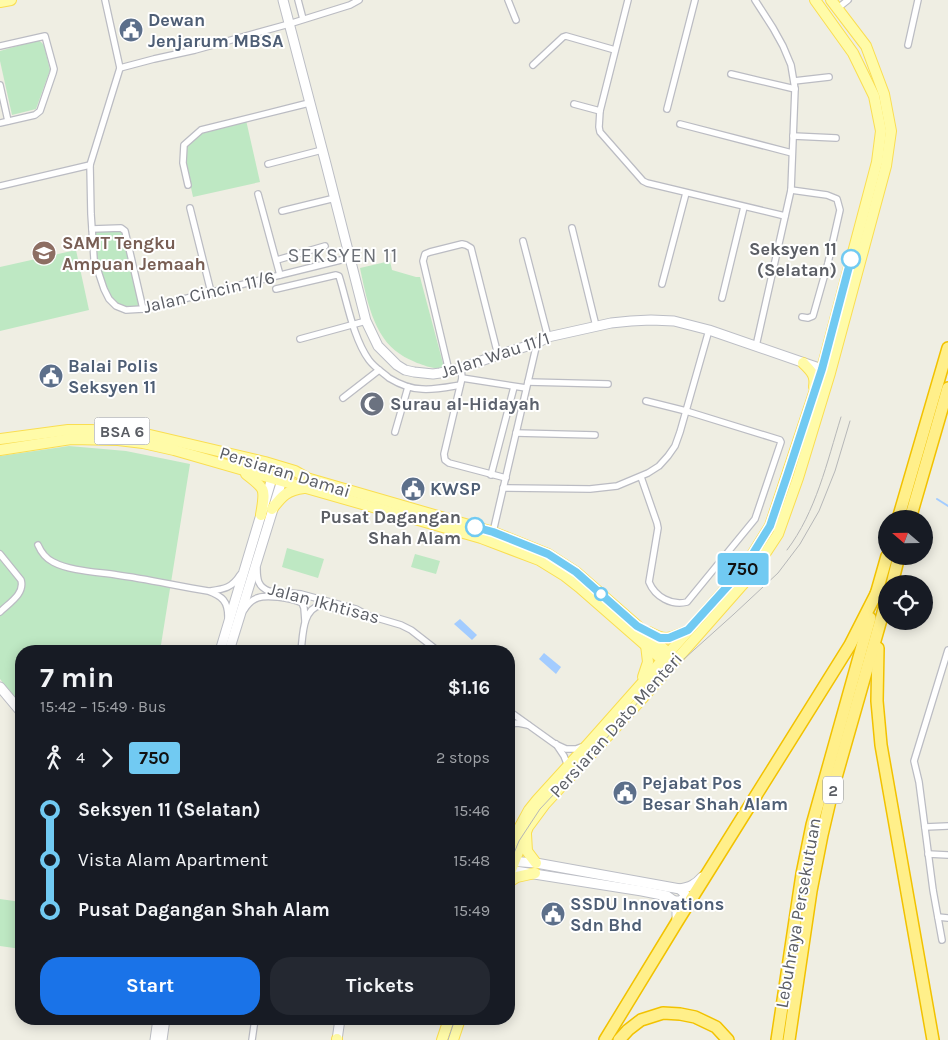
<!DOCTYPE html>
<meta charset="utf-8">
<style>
:root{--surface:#171b24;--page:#242831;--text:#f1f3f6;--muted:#9ea1a6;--accent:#1a73e8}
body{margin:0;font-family:Karla,sans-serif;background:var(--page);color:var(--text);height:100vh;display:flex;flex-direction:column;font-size:19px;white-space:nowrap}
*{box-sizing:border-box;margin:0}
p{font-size:16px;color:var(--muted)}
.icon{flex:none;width:28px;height:28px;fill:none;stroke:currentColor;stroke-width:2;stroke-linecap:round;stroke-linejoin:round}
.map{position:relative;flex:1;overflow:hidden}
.sheet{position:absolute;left:15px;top:645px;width:500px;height:380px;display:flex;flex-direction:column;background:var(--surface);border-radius:20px;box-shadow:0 2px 12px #0003}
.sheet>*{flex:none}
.badge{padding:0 10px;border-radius:4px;font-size:18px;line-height:32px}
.needle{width:32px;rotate:290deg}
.buttons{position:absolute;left:878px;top:510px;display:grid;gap:10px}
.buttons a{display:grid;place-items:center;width:55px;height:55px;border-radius:50%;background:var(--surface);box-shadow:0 2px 12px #0003;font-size:25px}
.map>.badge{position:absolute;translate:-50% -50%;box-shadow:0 0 0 2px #fff}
.legs{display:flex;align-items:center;gap:8px;height:55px;padding:0 25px;font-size:16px}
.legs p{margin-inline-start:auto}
.overview{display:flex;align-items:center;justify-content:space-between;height:85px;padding:0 25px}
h1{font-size:28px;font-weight:700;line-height:38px}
.cta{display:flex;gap:10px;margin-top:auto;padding:10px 25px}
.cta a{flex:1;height:58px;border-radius:20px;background:var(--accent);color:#fff;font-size:20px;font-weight:700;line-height:58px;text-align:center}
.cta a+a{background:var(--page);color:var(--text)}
ul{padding:0 25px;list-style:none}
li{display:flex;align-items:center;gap:18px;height:50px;font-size:19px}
li i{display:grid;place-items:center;width:8px;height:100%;margin:0 6px;background:currentColor}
li i::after{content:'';width:12px;height:12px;margin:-6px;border:4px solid;border-radius:50%;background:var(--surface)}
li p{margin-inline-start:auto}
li:first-child i{background:linear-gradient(#0000 50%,currentColor 0)}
li:last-child i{background:linear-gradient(currentColor 50%,#0000 0)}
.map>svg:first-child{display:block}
</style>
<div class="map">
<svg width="948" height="1040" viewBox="0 0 948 1040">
<rect width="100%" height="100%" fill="#efeee3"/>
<g fill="#bee8c3">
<path d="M38,40L41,42L44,45L50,70L36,109L12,115L0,61V51Z"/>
<path d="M246,120L260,182L193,197L185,160V146L203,131Z"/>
<path d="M122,230L141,307C133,308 125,309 118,305C107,298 99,271 96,259C94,250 95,240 94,231Z"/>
<path d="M76,250L89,310L0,331V267Z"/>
<path d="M390,261L392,270L416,277H420L444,367C433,370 427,366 417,363C412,360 405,358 400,354C373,337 366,296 360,268Z"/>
<path d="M69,446L126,451L190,464L160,651H21V705L0,679V456Z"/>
<path d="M287,548L324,559L318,578L282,567Z"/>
<path d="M415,554L440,561L436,574L411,567Z"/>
<path d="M0,899L21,902V949L0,946Z"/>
</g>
<g fill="#a3ccff">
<path d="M460,619L477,635L472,640L454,624Z"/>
<path d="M544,653L561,667L556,674L539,659Z"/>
</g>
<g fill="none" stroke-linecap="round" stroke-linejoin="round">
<path stroke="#a3ccff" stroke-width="2" d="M937,499L948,506"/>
<defs>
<g id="street">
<path d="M105,0L120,68L90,165L91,214L94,259L104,289L109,299L116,306L126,310L143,309L349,258"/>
<path d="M298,0L303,19"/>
<path d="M508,0L516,20"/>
<path d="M628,0L600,111L599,127L600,132L643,181L647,183L785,216"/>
<path d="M755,0L773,28L783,46L791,65L795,89L791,190L756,346"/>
<path d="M838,8L848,0"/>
<path d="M908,45L918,0"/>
<path d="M0,46L45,36L54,69L53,73L40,111L35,115L0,123"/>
<path d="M533,65L563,37L566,36L615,50"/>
<path d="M120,68L154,59L195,50L289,24L350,5L359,0"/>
<path d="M731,74L795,89"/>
<path d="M794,81L829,77"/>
<path d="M0,85L8,121"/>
<path d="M574,104L600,111"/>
<path d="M667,109L695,0"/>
<path d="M680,124L792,153"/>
<path d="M793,136L836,138"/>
<path d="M268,164L322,150"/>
<path d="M188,185L183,163L184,145L201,130L309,103"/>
<path d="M0,186L90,165"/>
<path d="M791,190L827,195L837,199L840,210L828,263L813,316L808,318L802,317"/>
<path d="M258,194L280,275"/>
<path d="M190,208L211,292"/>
<path d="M282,211L335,198"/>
<path d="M572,228L596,326"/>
<path d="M92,229L121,228L125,231L143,309"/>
<path d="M523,241L548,337"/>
<path d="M277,260L325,246"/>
<path d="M662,284L686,193"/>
<path d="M276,289L336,275L339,276C347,301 353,338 369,360C374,367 382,372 389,378C399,384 410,389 422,389C434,390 448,387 460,385"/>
<path d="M722,298L744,207"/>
<path d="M300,339L366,321"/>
<path d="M461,368L462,378L444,454L445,460L449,463L506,478"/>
<path d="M449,371L423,261L425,254L430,252L462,244L466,245L471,248L498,355"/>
<path d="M462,378L526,388"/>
<path d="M528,382L608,384"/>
<path d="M343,398L379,370"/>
<path d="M395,432L408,387"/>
<path d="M516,433L595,435"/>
<path d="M491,475L514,387"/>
<path d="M641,477L657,523L658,528L649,582C655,597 672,606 687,602L755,519L781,442L780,440L686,411L646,401"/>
<path d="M503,488L590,489L617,486L648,473L659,466L668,456L675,446L680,432L709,330"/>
<path d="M493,532L537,343"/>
<path d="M38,545C41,552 45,558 53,562C70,571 97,572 117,575C147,579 177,586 208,591C222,596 228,601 228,617"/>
<path d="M0,554L21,580C25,594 9,603 0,612"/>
<path d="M257,569C257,579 258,587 269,591L301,594L356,609L367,615L401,625L411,630L438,651"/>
<path d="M210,591C224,589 232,588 240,575"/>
<path d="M244,610C253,595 263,596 278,597C287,598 294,599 302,603L304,608L305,621"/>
<path d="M301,651C303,636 302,609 321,605L355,614H363"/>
<path d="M509,711L555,744L566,749H576L584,746"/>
<path d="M509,724L518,723L528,725"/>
<path d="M556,744L564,756L568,766"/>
<path d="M925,827L948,826"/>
<path d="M928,854L948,855"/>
<path d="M938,917L948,918"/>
<path d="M942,940L933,890L919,782L914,761L948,650"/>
<path d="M252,1040L255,1019"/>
</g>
<g id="secondary">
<path d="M283,0L326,164L366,321L378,346L397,365L405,370L414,372L433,374L440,373L461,368L498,355L537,343L548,337L611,323L631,321L651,320L674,321L709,330L822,369"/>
<path d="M220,651L272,478"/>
<path d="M229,651L282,480"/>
<path d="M0,687L21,712"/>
<path d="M509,861L536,863L680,889C690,887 695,885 702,877"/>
<path d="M509,870L642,891L667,896L674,901L677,908V921"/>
<path d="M674,901H680L684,898L685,894L680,889"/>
<path d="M155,1040L158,1019"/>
<path d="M162,1040L165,1019"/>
<path d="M337,1040L340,1019"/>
</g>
<g id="primary">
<path d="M0,2L11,0"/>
<path d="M803,363C811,371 816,375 814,387"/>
<path d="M0,439L68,430H89L133,431L265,462L295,471L309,479"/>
<path d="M0,450L71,439L118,440L143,443L174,450L481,538L539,560L565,576L579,587L667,664"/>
<path d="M246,474C267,490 265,489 261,515"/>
<path d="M310,479L493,532L548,554L576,572L673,657"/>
<path d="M272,509C282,496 287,490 304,488"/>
<path d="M649,632C666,641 668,639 685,632"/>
<path d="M643,677L648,662L646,645"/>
<path d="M526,834L527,851L536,863"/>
<path d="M509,847L529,810L537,800L588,744L744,568L770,526L822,369L877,162L881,131L874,96L853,53L815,0"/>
<path d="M509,875L528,827L545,804L640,701L751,575L778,534L798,478L830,373L886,166L891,131L884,94L866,46L831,0"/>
<path d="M509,882L517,877L535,873"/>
<path d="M337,1039V1040"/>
<path d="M442,1040L449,1019"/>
<path d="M453,1040L460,1019"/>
</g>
<g id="highway">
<path d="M898,519L948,348"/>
<path d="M910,519L948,388"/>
<path d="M892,584L899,556"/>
<path d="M875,598L887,556"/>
<path d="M878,648L877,701L881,745L933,1040"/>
<path d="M605,1040L677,922L850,645L877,592"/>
<path d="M619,1040L628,1030L641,1020L663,1013L680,1014L695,1017L716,1027L728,1040"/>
<path d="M777,1040L802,874L812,825L870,618"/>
<path d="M789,1040L811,891L822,835L833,788L886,602"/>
</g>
</defs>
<use href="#street" stroke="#bbbcc3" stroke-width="8"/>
<use href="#secondary" stroke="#bcbec5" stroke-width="11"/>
<use href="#primary" stroke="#fade51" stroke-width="12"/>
<use href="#highway" stroke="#f2c200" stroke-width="14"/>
<use href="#street" stroke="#fff" stroke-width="5.5"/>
<use href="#secondary" stroke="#fff" stroke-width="9"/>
<use href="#primary" stroke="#fffba8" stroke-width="10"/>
<use href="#highway" stroke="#ffef8a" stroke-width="11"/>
<g stroke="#b6b7b8" stroke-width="1">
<path d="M787,550C816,512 827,462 841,417"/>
<path d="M509,865L519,841L540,809L616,728L646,693L734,614L778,573L800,544L819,511L835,471L850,421"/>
<path d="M448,1040L455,1019"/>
</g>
</g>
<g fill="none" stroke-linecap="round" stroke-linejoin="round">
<defs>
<path id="line-1" d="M475,527L493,532L548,554L576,572L637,626L660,638H669L688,630L744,568L770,526L787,476L822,369L851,259"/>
</defs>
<use href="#line-1" stroke="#fff" stroke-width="11"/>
<use href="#line-1" stroke="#71caf2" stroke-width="8"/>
</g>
<defs>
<symbol id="civic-disc" viewBox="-11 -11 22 22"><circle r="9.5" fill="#5c6f8a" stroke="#fff"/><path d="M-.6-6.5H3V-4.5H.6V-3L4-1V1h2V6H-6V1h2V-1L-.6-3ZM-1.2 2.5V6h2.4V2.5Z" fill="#fff"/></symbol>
<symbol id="school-disc" viewBox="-11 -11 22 22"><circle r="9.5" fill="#8d6e63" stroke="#fff"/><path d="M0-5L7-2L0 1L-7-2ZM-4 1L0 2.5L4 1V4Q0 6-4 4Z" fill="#fff"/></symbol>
<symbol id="mosque-disc" viewBox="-11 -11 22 22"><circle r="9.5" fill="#6b7280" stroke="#fff"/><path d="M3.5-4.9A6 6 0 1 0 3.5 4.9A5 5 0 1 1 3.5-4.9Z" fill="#fff"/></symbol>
</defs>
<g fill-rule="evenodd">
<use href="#civic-disc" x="117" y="16" width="28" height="28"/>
<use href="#school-disc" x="30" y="239" width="28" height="28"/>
<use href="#civic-disc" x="37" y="362" width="28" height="28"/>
<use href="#mosque-disc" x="358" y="390" width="28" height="28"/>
<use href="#civic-disc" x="399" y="475" width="28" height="28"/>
<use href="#civic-disc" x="611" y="779" width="28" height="28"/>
<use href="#civic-disc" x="539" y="900" width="28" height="28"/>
</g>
<g fill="#fff" stroke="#71caf2" stroke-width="2.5">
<circle cx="851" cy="259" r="9"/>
<circle cx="475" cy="527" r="9"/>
<circle cx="601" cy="594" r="6"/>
</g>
<g text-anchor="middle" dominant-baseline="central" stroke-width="4" stroke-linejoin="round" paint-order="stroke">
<g fill="#fff" stroke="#8c8e93" stroke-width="1">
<rect x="94.5" y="417.5" width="55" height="27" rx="4"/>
<rect x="823" y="776.5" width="20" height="27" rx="4"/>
</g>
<g font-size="16" font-weight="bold" fill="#5b5e65">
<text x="122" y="431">BSA 6</text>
<text x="833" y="790">2</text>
</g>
<g font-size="18" font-weight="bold" fill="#4e5e75" stroke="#fff" text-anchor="start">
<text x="148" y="20">Dewan<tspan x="148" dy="21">Jenjarum MBSA</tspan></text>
<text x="68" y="366">Balai Polis<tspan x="68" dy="21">Seksyen 11</tspan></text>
<text x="430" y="489">KWSP</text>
<text x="642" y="783">Pejabat Pos<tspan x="642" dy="21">Besar Shah Alam</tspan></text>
<text x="570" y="904">SSDU Innovations<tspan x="570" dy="21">Sdn Bhd</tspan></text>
</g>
<g font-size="18" font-weight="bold" fill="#785e54" stroke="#fff" text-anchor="start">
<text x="62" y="243">SAMT Tengku<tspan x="62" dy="21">Ampuan Jemaah</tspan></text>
</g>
<g font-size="18" font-weight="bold" fill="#5b5e65" stroke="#fff" text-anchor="end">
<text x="837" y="249">Seksyen 11<tspan x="837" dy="21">(Selatan)</tspan></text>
<text x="461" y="517">Pusat Dagangan<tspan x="461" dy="21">Shah Alam</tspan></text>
</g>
<g font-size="18" fill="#5b5e65" stroke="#fff">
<text transform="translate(209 292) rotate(-13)">Jalan Cincin 11/6</text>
<text transform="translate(495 355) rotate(-18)">Jalan Wau 11/1</text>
<text transform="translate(285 472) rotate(17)">Persiaran Damai</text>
<text transform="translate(324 603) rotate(15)">Jalan Ikhtisas</text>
<text transform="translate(616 725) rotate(-48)">Persiaran Dato Menteri</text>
<text transform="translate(798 913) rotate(-80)">Lebuhraya Persekutuan</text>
</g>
<g font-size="18" font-weight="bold" fill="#5b616d" stroke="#fff" text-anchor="start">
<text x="390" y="404">Surau al-Hidayah</text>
</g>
<g font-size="20" letter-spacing="1" fill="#6c7077" stroke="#fff">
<text x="343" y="255">SEKSYEN 11</text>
</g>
</g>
</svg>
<div class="buttons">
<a><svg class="needle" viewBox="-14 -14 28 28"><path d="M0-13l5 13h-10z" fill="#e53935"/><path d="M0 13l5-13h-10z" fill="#9ea1a6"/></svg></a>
<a><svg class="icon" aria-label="locate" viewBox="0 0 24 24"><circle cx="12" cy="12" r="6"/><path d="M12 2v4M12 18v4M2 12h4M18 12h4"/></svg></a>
</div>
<b class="badge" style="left:743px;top:569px;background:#71caf2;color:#111">750</b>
<section class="sheet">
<div class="overview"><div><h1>7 min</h1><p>15:42 – 15:49 · Bus</p></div><b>$1.16</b></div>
<div class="legs"><svg class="icon" aria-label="walk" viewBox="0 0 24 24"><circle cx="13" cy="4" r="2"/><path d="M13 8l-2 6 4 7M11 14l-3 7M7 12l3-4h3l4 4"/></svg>4<svg class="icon" aria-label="forward" viewBox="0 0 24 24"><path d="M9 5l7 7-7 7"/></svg><b class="badge" style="background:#71caf2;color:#111">750</b><p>2 stops</p></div>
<ul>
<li><i style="color:#71caf2"></i><b>Seksyen 11 (Selatan)</b><p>15:46</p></li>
<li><i style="color:#71caf2"></i><span>Vista Alam Apartment</span><p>15:48</p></li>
<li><i style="color:#71caf2"></i><b>Pusat Dagangan Shah Alam</b><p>15:49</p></li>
</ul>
<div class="cta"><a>Start</a><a>Tickets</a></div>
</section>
</div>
